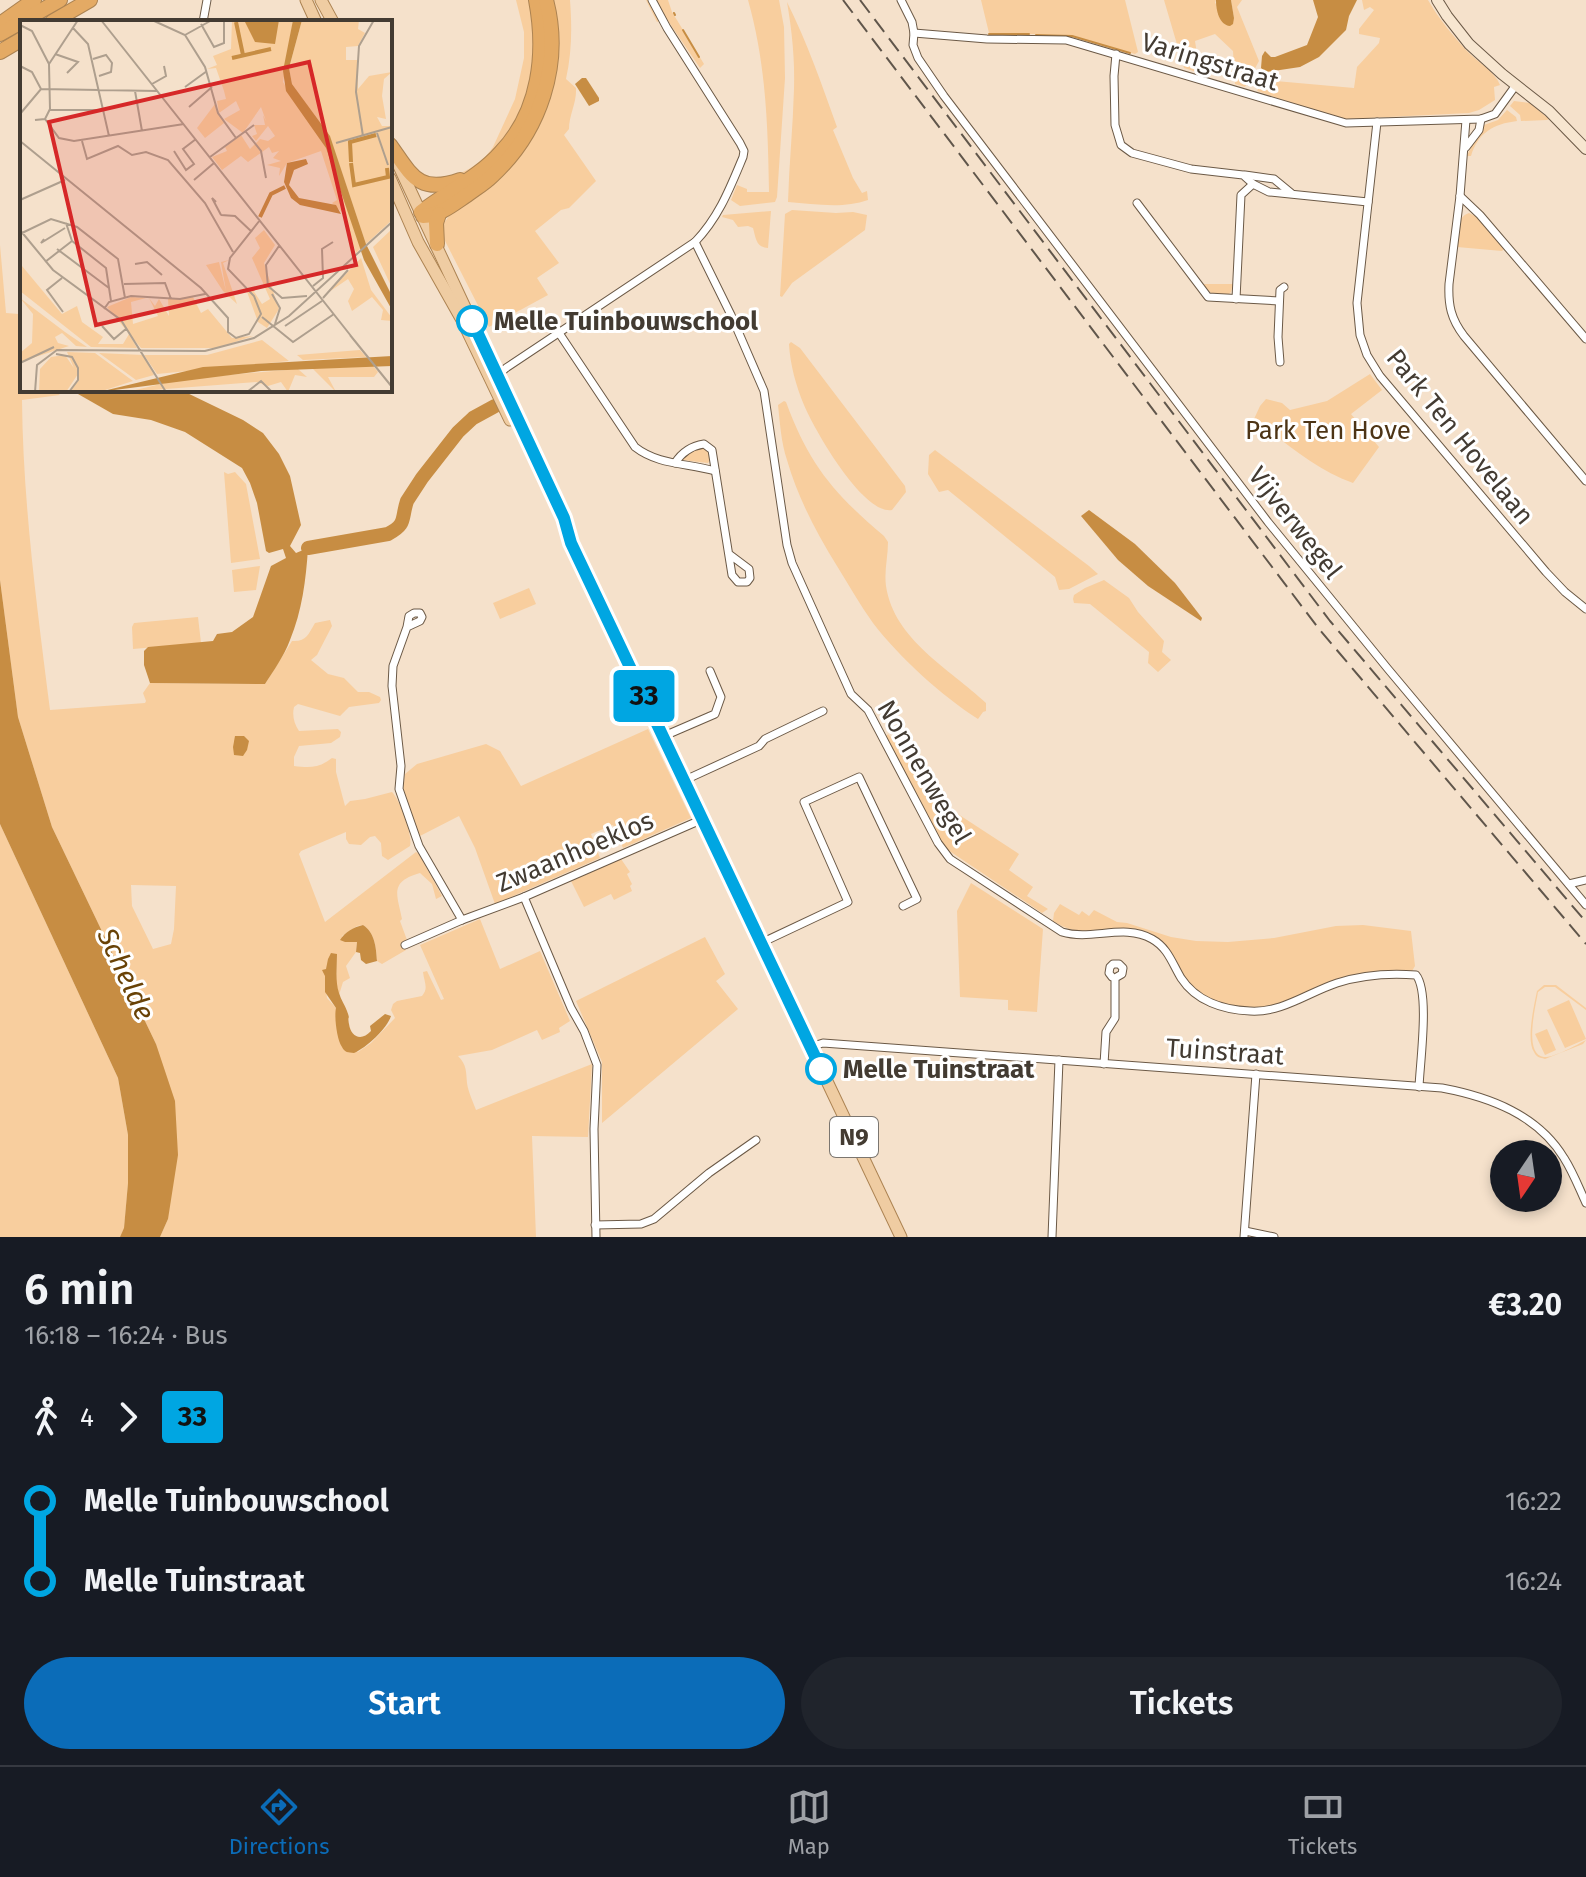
<!DOCTYPE html>
<meta charset="utf-8">
<style>
:root{--surface:#171b24;--page:#20242c;--text:#f1f3f6;--muted:#9ea1a6;--line:#363941;--accent:#0b6cb8}
body{margin:0;font-family:"Fira Sans",sans-serif;background:var(--page);color:var(--text);height:100vh;display:flex;flex-direction:column;font-size:30px;white-space:nowrap}
*{box-sizing:border-box;margin:0}
p{font-size:26px;color:var(--muted)}
.icon{flex:none;width:44px;height:44px;fill:none;stroke:currentColor;stroke-width:2;stroke-linecap:round;stroke-linejoin:round}
.map{position:relative;height:1237px;overflow:hidden}
.drawer{display:flex;flex-direction:column;background:var(--surface);flex:1}
.drawer>*{flex:none}
.badge{padding:0 16px;border-radius:6px;font-size:28px;line-height:52px}
.needle{width:52px;rotate:193deg}
.tools{position:absolute;left:1490px;top:1140px;display:grid;gap:16px}
.tools a{display:grid;place-items:center;width:72px;height:72px;border-radius:50%;background:var(--surface);box-shadow:0 4px 12px #0003;font-size:40px}
.map>.badge{position:absolute;translate:-50% -50%;box-shadow:0 0 0 4px #fff}
.legs{display:flex;align-items:center;gap:12px;height:88px;padding:0 24px;font-size:26px}
.legs p{margin-inline-start:auto}
.overview{display:flex;align-items:center;justify-content:space-between;height:136px;padding:0 24px}
h1{font-size:44px;font-weight:600;line-height:60px}
.action{display:flex;gap:16px;margin-top:auto;padding:16px 24px}
.action a{flex:1;height:92px;border-radius:48px;background:var(--accent);color:#fff;font-size:32px;font-weight:600;line-height:92px;text-align:center}
.action a+a{background:var(--page);color:var(--text)}
ul{padding:0 24px;list-style:none}
li{display:flex;align-items:center;gap:28px;height:80px;font-size:30px}
li i{display:grid;place-items:center;width:12px;height:100%;margin:0 10px;background:currentColor}
li i::after{content:'';width:20px;height:20px;margin:-10px;border:6px solid;border-radius:50%;background:var(--surface)}
li p{margin-inline-start:auto}
li:first-child i{background:linear-gradient(#0000 50%,currentColor 0)}
li:last-child i{background:linear-gradient(currentColor 50%,#0000 0)}
.tabs{display:flex;justify-content:space-around;align-items:center;height:112px;border-top:2px solid var(--line);background:var(--surface);font-size:22px;color:var(--muted)}
.tabs a{display:grid;justify-items:center;gap:4px}
.tabs .active{color:var(--accent)}
.map>svg:first-child{display:block}
</style>
<div class="map">
<svg width="1586" height="1237" viewBox="0 0 1586 1237">
<rect width="100%" height="100%" fill="#f5e1cb"/>
<g fill="#f8ce9e" fill-rule="evenodd">
<path d="M516,0H528C548,57 519,154 459,177C450,180 438,179 428,180L417,170C423,173 429,177 436,178C457,179 482,164 493,147L515,99L524,58V32Z"/>
<path d="M552,0H570C572,27 572,52 566,79L576,88C577,102 569,115 569,129L564,135L596,181L569,208L561,210L535,231L559,263L537,278L548,295L489,327L442,235L441,227L452,212L516,160L532,138L544,112Z"/>
<path d="M646,0H668L672,12L704,64L700,68L666,18L657,22Z"/>
<path d="M748,0H779L784,27L785,78L777,197L775,202L740,206L731,200L737,185L747,189V192H769C768,127 766,63 748,0Z"/>
<path d="M981,0H1125L1138,52L1135,54L1068,35L989,33Z"/>
<path d="M1164,0H1216L1215,3L1234,18L1231,0H1242L1237,7L1259,61L1245,87L1235,84L1233,51L1215,34L1195,41L1200,73L1184,68Z"/>
<path d="M1362,0H1428C1439,19 1453,36 1468,52C1479,63 1495,72 1500,85L1494,87L1495,100L1479,110L1469,113L1347,119L1330,116L1257,91L1263,80L1354,88L1357,67L1379,43L1380,38L1359,34V29L1374,10L1370,7L1364,10Z"/>
<path d="M787,2C807,42 822,85 837,127L833,130L853,178L862,193L867,191L868,200C843,209 814,204 788,202C789,164 793,127 794,89C795,60 792,31 787,2Z"/>
<path d="M1514,101L1530,103L1549,119L1547,120L1521,121L1520,115L1510,106Z"/>
<path d="M1507,110L1516,117L1517,121C1493,124 1478,133 1471,156H1467C1471,144 1481,136 1484,125L1498,120Z"/>
<path d="M792,210L836,213L853,212L867,215L865,230L792,283L782,297L780,296L785,214Z"/>
<path d="M771,211L768,248C756,247 756,239 753,228L748,226L738,227L733,220L722,217L723,215Z"/>
<path d="M1469,213L1477,217L1504,249L1502,251L1457,247C1458,235 1456,217 1469,213Z"/>
<path d="M0,245L6,313L19,314L22,346V390H53L60,395L22,400C23,504 37,607 50,710L145,703L146,701L143,693L150,683L265,684L292,641C306,642 308,635 315,623L330,620L332,626L317,655L311,660L328,674L344,678L358,692H369L380,697L381,700L379,703L349,707L340,716L298,704L294,707C292,715 294,724 299,731L338,729L341,732L340,737L331,743L299,746L294,757V766C310,768 319,768 332,758L336,759V772L345,806L350,801L365,799L392,792C400,800 413,835 410,846L388,860L382,856L381,843L375,836L370,837L361,845L349,844L346,839V832L301,851L299,854L325,922L416,852L419,854L442,896L436,899L432,884L420,873C389,882 397,894 402,919L400,921L407,940L403,942L406,950L382,964L377,961C376,947 375,933 363,925L357,926L342,936L345,942H357L356,952L346,966L350,978L343,982L339,995L336,982L337,954L328,964L325,983L327,998L336,1008L340,1043L358,1052L371,1043L395,1018L391,1010L393,1004L397,1001L422,996C429,988 424,982 423,972L427,971L441,1000L444,999L420,945L480,919L500,969L540,951L570,1021L559,1028L560,1032L542,1040L537,1030L492,1050L458,1056C467,1065 466,1072 467,1083C468,1091 473,1102 476,1110L592,1064L588,1137L532,1136L536,1237H160L168,1219L156,1044L52,827L18,717L0,580ZM131,885L176,886L174,929L171,944L153,949L132,906Z"/>
<path d="M1202,284H1233L1231,292L1228,295H1213Z"/>
<path d="M791,342L800,348L905,486L906,492L892,510C863,515 814,429 804,405C796,386 790,364 789,344Z"/>
<path d="M1370,374L1382,390L1351,414L1379,447L1353,483C1316,470 1286,443 1254,419L1260,406L1266,399L1282,403L1290,410L1327,401Z"/>
<path d="M784,401L786,402C809,464 833,493 884,536L888,542C888,557 884,571 886,586C894,640 950,669 986,703V711L983,712L978,719C942,696 899,657 873,623C860,605 849,585 837,566C816,532 798,498 787,460C781,442 780,423 778,405Z"/>
<path d="M700,447L709,450L711,458L708,463L682,460L683,455Z"/>
<path d="M935,450L1089,566L1098,574L1069,589L1059,590L1055,577L948,490L939,492L928,474L929,455Z"/>
<path d="M224,472L228,474L235,472L246,484L260,559L231,563Z"/>
<path d="M260,566L256,590L234,592L232,570Z"/>
<path d="M1104,580L1129,598L1138,612L1164,641L1162,652L1171,660L1158,672L1148,663L1149,652L1090,604L1074,603L1073,599L1074,595L1085,588Z"/>
<path d="M529,588L536,604L500,619L493,603Z"/>
<path d="M198,617L201,643L133,649L132,627L134,623Z"/>
<path d="M648,729L691,818L623,848L613,825L591,834L600,858L495,904L475,848L459,816L418,837L403,791L405,774L417,764L486,744L500,751L521,786Z"/>
<path d="M888,734L921,770L940,784L936,792L941,803L1019,854L1009,870L1033,887L1027,896L1048,909L1042,913L948,850L940,839L886,736Z"/>
<path d="M0,824L118,1078L128,1135V1183L124,1229L120,1237H0Z"/>
<path d="M621,859L630,872L627,874L632,884L630,886L632,891L614,900L611,894L584,907L571,881Z"/>
<path d="M971,883L1043,929L1037,1012L1008,1010V1000L960,997L957,911Z"/>
<path d="M1060,904L1079,915L1082,911L1089,916L1094,910L1117,922L1127,923L1171,937L1196,941L1228,942L1274,938L1336,926L1363,925L1411,931L1415,966L1412,971C1387,972 1363,971 1339,978C1322,983 1306,994 1290,1001C1266,1011 1236,1011 1213,1000C1208,998 1201,995 1196,992C1175,976 1174,943 1147,932C1113,919 1090,945 1053,921L1054,913Z"/>
<path d="M705,937L725,974L716,981L738,1009L602,1123V1062L576,1001Z"/>
<path d="M1544,985H1556L1586,1008V1010L1555,987H1545L1538,992C1536,1005 1523,1055 1544,1057C1553,1058 1577,1045 1586,1040L1583,1044L1545,1059C1539,1057 1537,1058 1534,1052C1526,1040 1534,1006 1537,991Z"/>
<path d="M1569,1000L1586,1039L1565,1048L1547,1010Z"/>
<path d="M1547,1029L1556,1050L1545,1055L1535,1034Z"/>
</g>
<g fill="#c78d43">
<path d="M1216,0H1231L1234,18L1233,24L1230,26C1219,25 1216,10 1216,0Z"/>
<path d="M1313,0H1357L1349,16L1346,30L1319,57L1300,67L1266,72L1261,68L1262,56L1265,51L1271,57H1275L1307,45L1318,17Z"/>
<path d="M582,78H586L599,98V101L589,106L575,84Z"/>
<path d="M71,390H181L243,420L263,433L279,454L290,476L301,525L290,546L296,553L308,548C306,580 302,611 290,640C284,656 274,670 265,684L150,683L144,665V651L148,647L213,641L217,634L232,632L253,617L271,566L286,558L283,549L269,553L266,551L257,503L250,483L242,468L185,432L151,420L113,414Z"/>
<path d="M1089,510L1135,544L1175,583L1202,618L1201,621L1148,586L1118,560L1081,516Z"/>
<path d="M0,580L18,717L52,827L156,1044L175,1101L178,1155L168,1219L160,1237H120L124,1228L128,1183V1135L118,1078L0,824Z"/>
<path d="M235,736H244L249,741L247,750L243,756L234,755L233,747Z"/>
<path d="M363,925C375,933 376,947 377,961L366,964L361,960L360,953L356,952L357,942H345L340,940C345,932 354,927 363,925Z"/>
<path d="M331,953L337,954C337,967 335,981 339,993C341,1000 345,1005 347,1011C351,1022 347,1013 349,1024C351,1038 362,1041 371,1031L370,1026L385,1014L391,1016C387,1029 366,1048 354,1053C348,1052 345,1053 342,1047C337,1040 334,1017 336,1008L325,992V976L322,970L326,969L328,959Z"/>
</g>
<g fill="none" stroke-linecap="round" stroke-linejoin="round">
<g stroke="#c78d43" stroke-width="2">
<path d="M674,13L675,15"/>
<path d="M683,30L699,57"/>
<path d="M989,34H1029"/>
<path d="M1036,35L1072,36L1130,53"/>
</g>
<path stroke="#c78d43" stroke-width="14" d="M308,548L388,534C407,524 401,519 407,501L422,478L458,432L473,418L495,406"/>
<defs>
<g id="street">
<path d="M901,0L912,22L914,33L913,45L918,58L944,96L1268,522L1388,669L1586,905"/>
<path d="M203,22L207,0"/>
<path d="M914,33L987,39L1066,40L1346,123L1481,119L1495,114L1516,85"/>
<path d="M1116,54L1114,76L1115,125L1121,145L1132,153L1191,169L1243,175L1253,184L1269,192L1368,202"/>
<path d="M1466,120L1460,196L1449,284C1448,305 1451,319 1464,336L1586,481"/>
<path d="M1377,122L1357,303L1360,335L1367,355L1380,376L1546,572L1565,592L1586,609"/>
<path d="M1466,147L1479,130L1481,119"/>
<path d="M1245,175L1274,179L1291,193"/>
<path d="M1460,196L1480,215L1586,339"/>
<path d="M1137,203L1208,297L1279,301"/>
<path d="M695,242L731,315L764,391L787,545L792,563L851,694L868,710L938,843L950,859L1062,932C1092,941 1124,923 1152,939C1168,948 1172,963 1181,978C1196,1001 1223,1010 1250,1011C1282,1013 1307,993 1337,983C1362,975 1390,973 1416,975C1430,992 1420,1062 1419,1087"/>
<path d="M1236,299L1241,195L1253,184"/>
<path d="M559,333L635,447C658,465 687,463 715,471"/>
<path d="M1280,362L1278,337L1280,290L1284,287"/>
<path d="M496,377L506,368L695,242C719,217 730,188 743,157L744,151L740,143L667,28L652,0"/>
<path d="M675,463C682,452 691,446 704,444L712,450L732,575L738,582H747L750,578L749,569L729,554"/>
<path d="M407,627L420,621L422,617L420,613H414L409,616L407,627L393,666L392,686L401,766L399,789L419,846L462,920"/>
<path d="M664,736L715,714L721,697L710,671"/>
<path d="M685,780L759,746L765,739L823,711"/>
<path d="M1569,884L1586,880"/>
<path d="M524,897L571,1008L584,1031L597,1065L594,1129L596,1237"/>
<path d="M761,943L848,902L804,802L859,777L917,899L903,906"/>
<path d="M405,945L462,920L524,897L703,819"/>
<path d="M810,1047L823,1043L1442,1088C1490,1097 1538,1115 1564,1158C1573,1172 1579,1188 1586,1203"/>
<path d="M1104,1064L1106,1032L1115,1018V978L1122,974L1123,968L1119,964H1113L1110,967L1109,973L1112,977L1115,978"/>
<path d="M595,1225L641,1224L654,1219L709,1173L756,1140"/>
<path d="M1245,1231L1274,1237"/>
<path d="M1052,1237L1059,1060"/>
<path d="M1244,1237L1256,1074"/>
</g>
<path id="secondary" d="M1437,0L1447,16L1469,44L1502,74L1549,111L1586,149"/>
<g id="primary">
<path d="M306,0L316,22"/>
<path d="M321,0L333,22"/>
<path d="M397,162L556,502C564,519 568,536 576,553L901,1237"/>
<path d="M390,178L418,242L462,320L510,420"/>
</g>
<g id="highway">
<path d="M52,22L90,0"/>
<path d="M0,24L34,0"/>
<path d="M0,34L60,0"/>
<path d="M0,52L22,39"/>
<path d="M390,145C411,174 418,195 460,180"/>
<path d="M421,212C447,192 479,177 501,152C540,111 546,53 536,0"/>
<path d="M423,216C441,215 452,205 467,195C475,189 485,183 492,176C540,132 563,64 546,0"/>
<path d="M437,244L436,223L439,214"/>
</g>
</defs>
<use href="#street" stroke="#6b5946" stroke-width="9"/>
<use href="#secondary" stroke="#6b5946" stroke-width="12"/>
<use href="#primary" stroke="#ac8352" stroke-width="13"/>
<use href="#highway" stroke="#ac8352" stroke-width="16"/>
<use href="#street" stroke="#fff" stroke-width="7"/>
<use href="#secondary" stroke="#f7e6d0" stroke-width="10"/>
<use href="#primary" stroke="#efcca2" stroke-width="11"/>
<use href="#highway" stroke="#e4aa64" stroke-width="14"/>
<g stroke="#60564b" stroke-width="2" stroke-dasharray="16 8" stroke-linecap="butt">
<path d="M843,0L1319,629L1586,944"/>
<path d="M860,0L1330,621L1586,922"/>
</g>
</g>
<g fill="none" stroke-linecap="round" stroke-linejoin="round">
<defs>
<path id="line-1" d="M472,321L564,518L571,543L821,1069"/>
</defs>
<use href="#line-1" stroke="#fff" stroke-width="18"/>
<use href="#line-1" stroke="#00a6e2" stroke-width="12"/>
</g>
<g fill="#fff" stroke="#00a6e2" stroke-width="4">
<circle cx="472" cy="321" r="14"/>
<circle cx="821" cy="1069" r="14"/>
</g>
<g text-anchor="middle" dominant-baseline="central" stroke-width="6" stroke-linejoin="round" paint-order="stroke">
<rect fill="#fff" stroke="#7b7670" stroke-width="2" x="830" y="1117" width="48" height="40" rx="6"/>
<g font-size="24" font-weight="bold" fill="#433b32">
<text x="854" y="1137">N9</text>
</g>
<g font-size="26" fill="#433b32" stroke="#fff">
<text transform="translate(1210 62) rotate(17)">Varingstraat</text>
<text transform="translate(1460 437) rotate(51)">Park Ten Hovelaan</text>
<text transform="translate(1295 523) rotate(52)">Vijverwegel</text>
<text transform="translate(924 772) rotate(60)">Nonnenwegel</text>
<text transform="translate(575 852) rotate(-23)">Zwaanhoeklos</text>
<text transform="translate(1225 1052) rotate(4)">Tuinstraat</text>
</g>
<g font-size="26" font-weight="bold" fill="#433b32" stroke="#fff" text-anchor="start">
<text x="494" y="321">Melle Tuinbouwschool</text>
<text x="843" y="1069">Melle Tuinstraat</text>
</g>
<g font-size="26" fill="#4d3415" stroke="#fff">
<text x="1328" y="430">Park Ten Hove</text>
</g>
<g font-size="28" font-style="italic" fill="#694206" stroke="#fff">
<text transform="translate(126 974) rotate(65)">Schelde</text>
</g>
</g>
<g transform="translate(20 20)">
<rect width="372" height="372" fill="#f5e1cb"/>
<path d="M212,0H273L263,62L306,128L341,228L336,233L324,194L312,183L317,180L301,131L267,143L259,156L260,148L247,145L261,141L253,138L259,131L252,133L249,127L228,142L221,136L202,150L192,137L207,131L205,127L221,115L230,129L240,119L248,121L255,116L248,106L236,121L232,116L237,114L234,105H245L243,95L246,101L241,87L223,113L204,99L220,90L216,81L199,93L197,81L206,79L204,71L196,48L187,49L197,45L193,36L211,29ZM282,0H339L338,9L345,13L338,26L326,27V40H337L338,69L349,56L372,52L364,59L362,76L366,99L357,97L362,106H372V200L346,224L310,117L272,64L269,48ZM195,84L204,103L185,118L177,108ZM372,209V268L353,227ZM244,210L255,225L244,243L259,289L247,308L238,302L226,269L233,270L242,284L250,279L232,238L240,228L235,218ZM341,238L351,270L372,298V301L361,300L363,290L352,277L332,291L328,281L334,269L328,259L309,272ZM209,240L203,243L217,284L203,271L186,245L199,242L206,271L201,242ZM2,246L42,294L57,286L62,302L83,317L78,324H103L109,314L117,328L71,327L0,271ZM111,277L126,278L111,282L113,304L138,296L129,278L135,286L139,279L149,296L148,279L173,277L181,293L188,289L212,318L233,316L197,328H121L87,287ZM0,278L45,312L67,327L56,326L42,313L35,317L38,323L49,326L0,342V333L12,323L13,294ZM242,320L269,341L137,354L124,335H187ZM340,330L346,337L283,340L277,335ZM47,332L75,333L113,361L79,372H49L59,360ZM79,333L123,335L134,355L116,360ZM45,335L58,354L46,372H19L20,349L31,337ZM353,346L358,352L354,357H308L316,372L292,348ZM278,349L287,357L275,355L268,372L261,362L248,366L236,362L107,372L162,359Z" fill="#f8ce9e"/>
<path d="M224,0H259L255,24L235,22ZM273,0H282L269,48L272,64L310,116L346,224L372,276V290L344,240L306,128L266,71L263,51ZM286,139L288,144L274,150L269,165L279,178L316,185L321,194L280,185L271,178L264,162L267,143ZM372,336V346L241,351L79,372L183,347Z" fill="#c78d43"/>
<path fill="none" stroke="#c78d43" stroke-width="4" d="M216,2L223,35M212,38L251,29M331,142L330,122L356,115M331,143L334,165L368,157L367,148M240,197L251,174L265,167"/>
<path fill="none" stroke="#ae9f8e" stroke-width="2" d="M81,0L331,316M132,0L165,15L185,47L198,93L216,118M181,4L194,27L204,23V0M0,5L12,11L29,44M53,8L68,24L89,116M165,15L192,0M35,34L58,42L47,53M73,39L86,35L92,43L91,52L79,56M0,46L12,52L21,69M132,64L146,56L144,46M165,67L187,51M115,71L122,111M169,87L192,67M29,90H85M0,94L21,69L137,71M25,99L39,118L54,121L164,104M15,100L25,99L30,89L29,44L58,0M226,112L241,131L246,158M357,113L368,145M343,116L336,72L339,26L354,0M0,121L181,268L208,298V312L216,318L229,314L241,294L234,276L208,249L210,238L240,200M62,121L67,139L98,126L112,135L126,132L148,140L185,183L213,232M316,123L372,107M154,131L166,150L174,144L163,129L176,119M190,137L234,105M174,160L194,143M0,180L45,160M196,182L192,178L201,195M201,195L215,196L232,212M46,203L52,221L86,248L91,281M0,210L33,250L101,300L146,372M2,213L31,199L57,207L98,239L105,278M24,219L21,223L45,208M259,226L246,245L248,266L262,278L287,276M37,229L89,268M25,242L52,221M115,244L127,242L142,255M42,258L27,270L43,292M104,264L145,263L151,279M293,266L303,258L302,229L313,222M252,274L260,288L255,304M303,278L328,250M84,289L89,282L111,276L160,279L185,274M242,297L273,322L314,294M82,306L94,319L107,308M265,306L302,281M330,315L372,367M36,334L52,337L58,348V360L49,372M0,343L34,327M15,372L17,345L37,330L185,331L234,318L269,296L372,202M227,372L241,361L252,372"/>
<path fill="#d62828" fill-opacity="0.15" stroke="#d62828" stroke-width="4" d="M289,42L336,245L76,305L29,102Z"/>
<rect width="372" height="372" fill="none" stroke="#433b32" stroke-width="4"/>
</g>
</svg>
<div class="tools">
<a><svg class="needle" viewBox="-14 -14 28 28"><path d="M0-13l5 13h-10z" fill="#e53935"/><path d="M0 13l5-13h-10z" fill="#9ea1a6"/></svg></a>
</div>
<b class="badge" style="left:644px;top:696px;background:#00a6e2;color:#111">33</b>
</div>
<section class="drawer">
<div class="overview"><div><h1>6 min</h1><p>16:18 – 16:24 · Bus</p></div><b>€3.20</b></div>
<div class="legs"><svg class="icon" aria-label="walk" viewBox="0 0 24 24"><circle cx="13" cy="4" r="2"/><path d="M13 8l-2 6 4 7M11 14l-3 7M7 12l3-4h3l4 4"/></svg>4<svg class="icon" aria-label="forward" viewBox="0 0 24 24"><path d="M9 5l7 7-7 7"/></svg><b class="badge" style="background:#00a6e2;color:#111">33</b></div>
<ul>
<li><i style="color:#00a6e2"></i><b>Melle Tuinbouwschool</b><p>16:22</p></li>
<li><i style="color:#00a6e2"></i><b>Melle Tuinstraat</b><p>16:24</p></li>
</ul>
<div class="action"><a>Start</a><a>Tickets</a></div>
</section>
<nav class="tabs">
<a class="active"><svg class="icon" aria-label="directions" viewBox="0 0 24 24"><path d="M12 3l9 9-9 9-9-9zM9 14v-3h6M13 9l2 2-2 2"/></svg>Directions</a>
<a><svg class="icon" aria-label="map" viewBox="0 0 24 24"><path d="M3 6l6-2 6 2 6-2v14l-6 2-6-2-6 2zM9 4v14M15 6v14"/></svg>Map</a>
<a><svg class="icon" aria-label="tickets" viewBox="0 0 24 24"><path d="M3 7h18v10H3zM15 7v10"/></svg>Tickets</a>
</nav>
